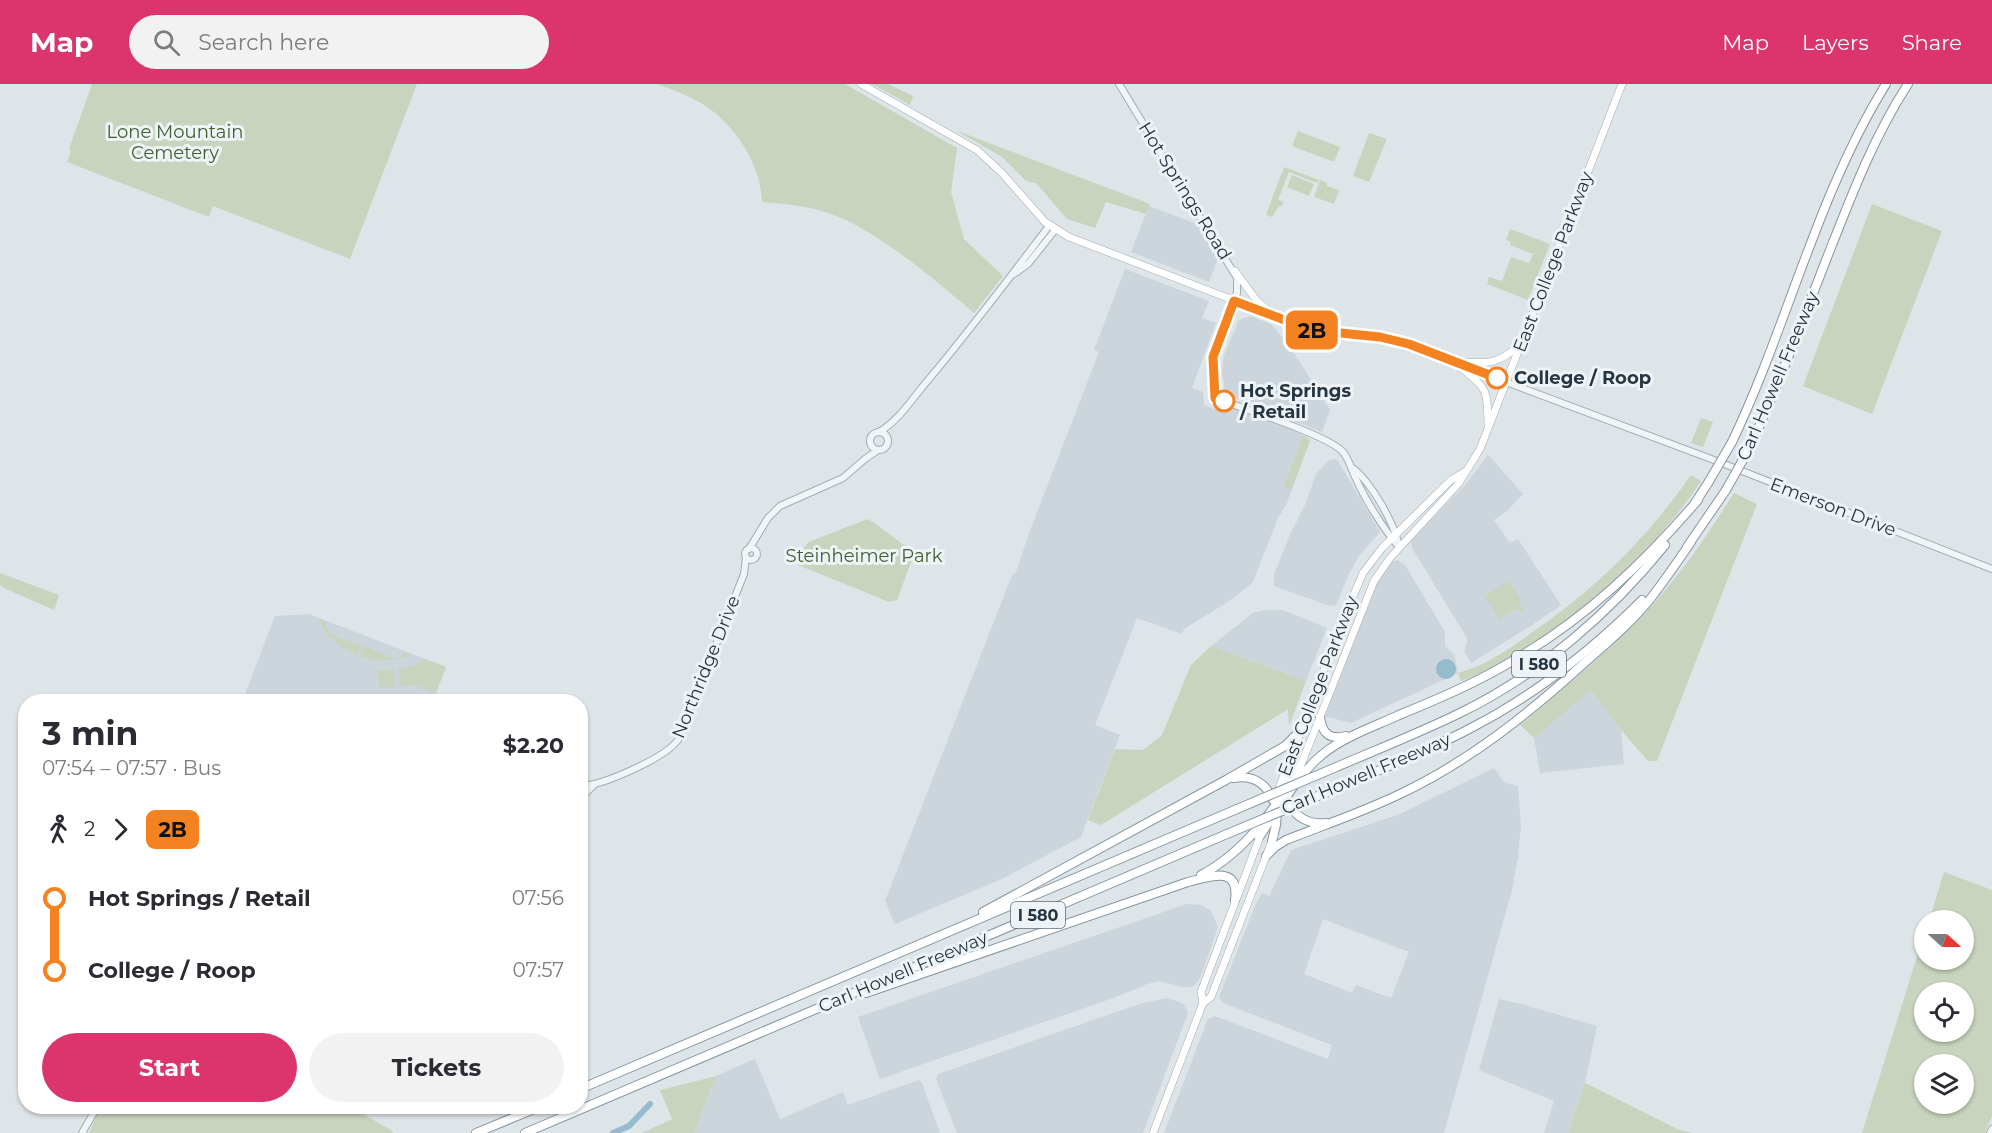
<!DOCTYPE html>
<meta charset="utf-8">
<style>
:root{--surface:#fff;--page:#f2f2f3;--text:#2b2b33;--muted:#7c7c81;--accent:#dc356d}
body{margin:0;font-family:Montserrat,sans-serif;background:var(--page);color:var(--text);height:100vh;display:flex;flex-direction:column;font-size:22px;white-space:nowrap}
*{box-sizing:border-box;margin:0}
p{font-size:20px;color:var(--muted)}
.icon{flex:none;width:33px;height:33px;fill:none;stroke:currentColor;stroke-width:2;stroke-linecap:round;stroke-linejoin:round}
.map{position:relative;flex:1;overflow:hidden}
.side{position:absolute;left:18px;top:610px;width:570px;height:420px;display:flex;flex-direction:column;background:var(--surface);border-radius:24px;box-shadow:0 2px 4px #0004}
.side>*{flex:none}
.badge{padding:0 12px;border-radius:9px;font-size:21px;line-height:39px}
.needle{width:39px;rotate:111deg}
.tools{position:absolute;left:1914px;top:826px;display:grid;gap:12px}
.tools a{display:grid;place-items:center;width:60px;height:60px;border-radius:50%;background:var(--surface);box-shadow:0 2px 4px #0004;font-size:30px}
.map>.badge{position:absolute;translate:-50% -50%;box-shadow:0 0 0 3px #fff}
.legs{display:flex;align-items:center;gap:9px;height:66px;padding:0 24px;font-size:20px}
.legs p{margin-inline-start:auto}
.summary{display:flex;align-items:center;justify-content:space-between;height:102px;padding:0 24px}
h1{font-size:33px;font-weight:700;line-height:45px}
.cta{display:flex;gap:12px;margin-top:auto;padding:12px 24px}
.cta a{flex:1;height:69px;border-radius:36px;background:var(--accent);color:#fff;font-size:24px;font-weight:700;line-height:69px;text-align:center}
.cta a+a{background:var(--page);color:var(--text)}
ul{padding:0 24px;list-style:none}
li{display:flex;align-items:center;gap:21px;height:72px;font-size:22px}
li i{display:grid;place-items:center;width:9px;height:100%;margin:0 8px;background:currentColor}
li i::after{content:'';width:15px;height:15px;margin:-8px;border:4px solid;border-radius:50%;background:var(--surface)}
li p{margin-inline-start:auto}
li:first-child i{background:linear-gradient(#0000 50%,currentColor 0)}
li:last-child i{background:linear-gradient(currentColor 50%,#0000 0)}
header{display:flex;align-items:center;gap:36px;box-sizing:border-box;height:84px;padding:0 30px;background:var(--accent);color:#fff}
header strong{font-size:28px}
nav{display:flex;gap:33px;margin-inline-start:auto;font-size:21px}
.search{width:420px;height:54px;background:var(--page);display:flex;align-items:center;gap:15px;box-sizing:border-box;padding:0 21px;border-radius:33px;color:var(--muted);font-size:22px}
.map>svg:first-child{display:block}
</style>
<header>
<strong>Map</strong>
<div class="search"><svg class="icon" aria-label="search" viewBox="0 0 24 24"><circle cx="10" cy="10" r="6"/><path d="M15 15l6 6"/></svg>Search here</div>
<nav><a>Map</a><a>Layers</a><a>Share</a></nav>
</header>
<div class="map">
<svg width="1992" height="1049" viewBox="0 0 1992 1049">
<rect width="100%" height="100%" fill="#dee5e9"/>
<g fill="#ccd4dc" fill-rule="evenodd">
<path d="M1149,122L1197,140L1218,174L1209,198L1131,168Z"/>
<path d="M1125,185L1209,217L1202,234L1216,239L1192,304L1203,308L1204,321L1217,326L1220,319L1292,346L1307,353L1310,356L1286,421L1278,434L1253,498L1234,514L1184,545L1182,550L1137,534L1095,641L1120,651L1081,753L1004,794L895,840L885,817L1012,491L1016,488L1029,449L1099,268L1094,266Z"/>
<path d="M1250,232L1271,240L1289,261L1301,280L1330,326L1322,348L1225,310L1222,287L1224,271L1239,236Z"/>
<path d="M1488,371L1523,410L1508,426L1494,436L1510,459L1518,455L1561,521L1529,543L1471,579L1464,567L1467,560V554L1412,464L1411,459L1413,453L1465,401Z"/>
<path d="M1335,375L1338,377L1380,448L1359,472L1349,490L1336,521L1330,522L1274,502V491L1289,453L1305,421L1316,390L1329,376Z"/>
<path d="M1397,476L1405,481L1445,548V562L1454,570L1458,589L1351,639L1324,632L1374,505L1390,479Z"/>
<path d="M1265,526H1283L1327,544L1306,597L1211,562L1253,529Z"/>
<path d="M309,530L446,583L433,618H242L275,532Z"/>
<path d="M1591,605L1621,646L1624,680L1540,689L1534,654Z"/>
<path d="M1494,684L1504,698L1518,702L1521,742L1518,773L1512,806L1444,1049H1164L1208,935L1215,932L1328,975L1332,961L1223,919L1219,913L1255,822L1262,809L1269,812L1291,766L1400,730ZM1323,835L1409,868L1391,914L1356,901L1352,909L1304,890Z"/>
<path d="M1187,820L1201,821L1211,827L1218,843L1201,892L1195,901L1191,903H1182L1159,897L1144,901V902L1102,918L880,995L858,933Z"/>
<path d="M1168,914L1184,920L1188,929L1143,1049H957L936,995L938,990L1142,919Z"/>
<path d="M1499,915L1525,921L1597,942L1585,999L1568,1049H1544L1554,1017L1479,986Z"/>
<path d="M755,975L780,1035L843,1008L848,1021L919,996L922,999L940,1049H694L716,992Z"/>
</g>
<g fill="#c8d4be" fill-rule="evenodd">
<path d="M92,0H417L350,175L213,122L209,133L67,78L71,67L69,65Z"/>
<path d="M657,0H845L957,64L951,108L964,155L1003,192L974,229C935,196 882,150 834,131C811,122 786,120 762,118C761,80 735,41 704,21C690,12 673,6 657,0Z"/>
<path d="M872,0H888L913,12L910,21Z"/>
<path d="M955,46L1150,120L1146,130L1106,118L1095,144L1067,135L1036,99L1026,97L1002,73Z"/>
<path d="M1298,47L1340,63L1334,78L1292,62Z"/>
<path d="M1369,49L1387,55L1369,98L1353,92Z"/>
<path d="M1284,83L1319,96L1317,99L1289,88L1278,116L1284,118L1282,122H1279L1272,133L1266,131Z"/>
<path d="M1292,91L1314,100L1309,112L1287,103Z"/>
<path d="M1320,96L1327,99V102L1339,106L1334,120L1314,113Z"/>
<path d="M1872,120L1942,147L1872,330L1803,302Z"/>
<path d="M1510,145L1550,160L1528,216L1487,200L1489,193L1502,197L1511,173L1529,179L1533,170L1510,161L1511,158L1506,156Z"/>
<path d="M1701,334L1713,338L1703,363L1691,359Z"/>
<path d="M1303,352L1310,357L1292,404L1288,405L1284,402Z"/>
<path d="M1691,391L1701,397C1650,475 1549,563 1461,597L1458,589C1484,582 1506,567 1527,552C1594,506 1645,457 1691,391Z"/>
<path d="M1734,409L1757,420L1657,677H1648L1621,646L1591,606L1534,654L1520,641C1567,602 1615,562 1656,517C1686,483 1710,447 1734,409Z"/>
<path d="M867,435L873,438L912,467L914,470L897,516L889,518L798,481L802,466L809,458Z"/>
<path d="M0,489L59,511L54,526L6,505L0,501Z"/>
<path d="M1509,497L1521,518L1519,519L1524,528L1521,529L1518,524L1513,527L1512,526L1499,536L1489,517L1487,518L1484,512Z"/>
<path d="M318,534L326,538C325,553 348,556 361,561L357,571C341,564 323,551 318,534Z"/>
<path d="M363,562L395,575L401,573L404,568L412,572C394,577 378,578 359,572Z"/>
<path d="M1211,562L1306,597L1289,642L1288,625L1101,741L1088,736L1115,665L1143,666L1162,651L1191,581Z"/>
<path d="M425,575L446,583L435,609L414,601L400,602L399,585L415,581Z"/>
<path d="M378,586H394L395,603L379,604Z"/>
<path d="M1944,788L1992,806V1032L1985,1049H1862L1924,850V876H1964V837H1929ZM1924,909H1964V948H1924ZM1924,981H1964V1020H1924Z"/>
<path d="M716,992L694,1049H642L672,1035L660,1006Z"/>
<path d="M1585,999L1677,1045L1692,1049H1568Z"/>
<path d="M100,1023H351L391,1046L393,1049H89Z"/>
</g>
<circle fill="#95bbcd" cx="1446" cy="585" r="10"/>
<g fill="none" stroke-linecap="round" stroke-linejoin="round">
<path stroke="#95bbcd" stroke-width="6" d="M613,1049L629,1042L650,1020"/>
<defs>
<g id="tertiary">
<path d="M1119,0L1237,194V209L1213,273L1215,314C1239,323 1330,352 1343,368C1350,377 1352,387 1357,397C1366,417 1385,447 1399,463"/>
<path d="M1014,190L1028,180L1055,146"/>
<path d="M1506,298L1714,376L1992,485"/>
<path d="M879,348C900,336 914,312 929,295C971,245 1010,193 1049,142"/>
<circle cx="879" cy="357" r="9"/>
<path d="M1354,385C1372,400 1395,440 1399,463"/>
<circle cx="751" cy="470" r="6"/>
<path d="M749,465L768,434L780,422L843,394L865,375L878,366"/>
<path d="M580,702C602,702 665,674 678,656L744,490L746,473"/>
<path d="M583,712L595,700"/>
<path d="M82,1049L97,1023"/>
<path d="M1990,1049L1992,1045"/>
</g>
<g id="secondary">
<path d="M861,0L977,66L1002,89L1045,138L1069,153L1311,246L1393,256L1506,298"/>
<path d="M1235,187L1257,217L1270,228"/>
<path d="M1464,278C1490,280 1498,279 1519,262"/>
<path d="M1459,282C1487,305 1487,303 1488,340"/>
<path d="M1299,686L1374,497L1390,474L1459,399L1480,365L1622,0"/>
<path d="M1277,709L1343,536L1363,489L1382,464L1451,396L1466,387"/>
<path d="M1203,919L1211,913L1274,752"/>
<path d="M1153,1049L1203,919L1201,908L1261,750"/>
</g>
<g id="motorway">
<path d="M1732,358C1788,241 1817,111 1886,0"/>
<path d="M1749,365C1780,299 1805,229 1832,161C1854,105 1875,51 1908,0"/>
<path d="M1695,419L1708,399"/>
<path d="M1687,463L1726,406"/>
<path d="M1320,633C1322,650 1330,656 1346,652"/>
<path d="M1334,684C1376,666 1419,649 1460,629C1540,590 1610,529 1665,461"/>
<path d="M1234,694C1252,691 1266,699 1273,716"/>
<path d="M1286,705L1285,691L1288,679"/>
<path d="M1325,709C1374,688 1424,669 1471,644C1535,611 1591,567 1642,516"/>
<path d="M1289,717C1293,733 1310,741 1326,739"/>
<path d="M1259,753C1276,729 1295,696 1316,676C1339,654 1371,644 1399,631C1438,615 1478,598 1514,576C1586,534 1644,479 1698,416"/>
<path d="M1272,757L1276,741L1277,729"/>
<path d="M1266,772L1275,763L1286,756C1324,741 1363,728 1400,710C1468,678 1527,631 1582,581C1606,560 1631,539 1651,514C1665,496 1678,477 1691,458"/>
<path d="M1201,791C1245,768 1275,725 1300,683"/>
<path d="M983,828L1226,696L1285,662L1301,646"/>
<path d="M866,909L1188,798C1209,793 1240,780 1235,816"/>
<path d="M580,1005L1237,725"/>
<path d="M476,1049L539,1023"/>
<path d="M525,1049L1227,750"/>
</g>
</defs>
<use href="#tertiary" stroke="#a3adb4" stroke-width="8"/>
<use href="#secondary" stroke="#a3adb4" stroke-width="8"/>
<use href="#motorway" stroke="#8495a2" stroke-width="10"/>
<use href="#tertiary" stroke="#f1f5f7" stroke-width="6"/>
<use href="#secondary" stroke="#fff" stroke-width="7"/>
<use href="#motorway" stroke="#fff" stroke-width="8"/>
<defs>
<g id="motorway-bridge">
<path d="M1708,399L1732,358"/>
<path d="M1726,406L1749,365"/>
<path d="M1237,725L1334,684"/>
<path d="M1227,750L1325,709"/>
</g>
</defs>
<use href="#motorway-bridge" stroke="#8495a2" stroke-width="10" stroke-linecap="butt"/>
<use href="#motorway-bridge" stroke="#fff" stroke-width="8"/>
</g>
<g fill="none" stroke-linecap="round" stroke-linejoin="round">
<defs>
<path id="line-1" d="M1224,317L1215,314L1213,273L1234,217L1311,246L1380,253L1409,260L1497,294"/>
</defs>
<use href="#line-1" stroke="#fff" stroke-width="14"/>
<use href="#line-1" stroke="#f58220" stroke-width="9"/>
</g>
<g fill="#fff" stroke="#f58220" stroke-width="3">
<circle cx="1497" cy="294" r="10"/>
<circle cx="1224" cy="317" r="10"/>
</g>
<g text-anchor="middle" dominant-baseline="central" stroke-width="6" stroke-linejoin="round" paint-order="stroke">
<g fill="#eef3f7" stroke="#626e78" stroke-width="1.5">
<rect x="1512" y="567" width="54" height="26" rx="4.5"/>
<rect x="1011" y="818" width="54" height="26" rx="4.5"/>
</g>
<g font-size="16" font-weight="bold" fill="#263542">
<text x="1539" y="580">I 580</text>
<text x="1038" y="831">I 580</text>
</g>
<g font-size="18" fill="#425f31" stroke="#eef3f7">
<text x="175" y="48">Lone Mountain<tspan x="175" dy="21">Cemetery</tspan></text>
<text x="864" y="472">Steinheimer Park</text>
</g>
<g font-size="18" fill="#263542" stroke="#eef3f7">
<text transform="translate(1185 107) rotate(58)">Hot Springs Road</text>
<text transform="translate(1553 178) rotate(-69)">East College Parkway</text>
<text transform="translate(1778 292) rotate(-67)">Carl Howell Freeway</text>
<text transform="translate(1833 423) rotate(21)">Emerson Drive</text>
<text transform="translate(706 583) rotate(-68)">Northridge Drive</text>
<text transform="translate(1318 602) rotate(-69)">East College Parkway</text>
<text transform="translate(1366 690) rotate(-23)">Carl Howell Freeway</text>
<text transform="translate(903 888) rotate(-23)">Carl Howell Freeway</text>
</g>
<g font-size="18" font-weight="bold" fill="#263542" stroke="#eef3f7" text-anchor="start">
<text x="1514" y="294">College / Roop</text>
<text x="1240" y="307">Hot Springs<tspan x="1240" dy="21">/ Retail</tspan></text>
</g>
</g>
</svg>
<div class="tools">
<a><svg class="needle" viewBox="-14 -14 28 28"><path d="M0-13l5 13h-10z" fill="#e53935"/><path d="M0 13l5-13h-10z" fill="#7c7c81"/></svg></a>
<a><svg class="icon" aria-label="locate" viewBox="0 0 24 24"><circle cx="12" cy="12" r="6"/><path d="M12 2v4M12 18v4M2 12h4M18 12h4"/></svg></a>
<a><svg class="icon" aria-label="layers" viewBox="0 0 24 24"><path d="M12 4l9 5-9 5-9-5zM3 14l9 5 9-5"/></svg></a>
</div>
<b class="badge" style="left:1312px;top:246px;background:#f58220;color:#111">2B</b>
<section class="side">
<div class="summary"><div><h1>3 min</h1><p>07:54 – 07:57 · Bus</p></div><b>$2.20</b></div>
<div class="legs"><svg class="icon" aria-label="walk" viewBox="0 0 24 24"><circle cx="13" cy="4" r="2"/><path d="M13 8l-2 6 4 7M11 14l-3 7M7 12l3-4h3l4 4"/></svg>2<svg class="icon" aria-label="forward" viewBox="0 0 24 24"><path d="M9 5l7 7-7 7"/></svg><b class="badge" style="background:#f58220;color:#111">2B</b></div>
<ul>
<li><i style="color:#f58220"></i><b>Hot Springs / Retail</b><p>07:56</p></li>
<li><i style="color:#f58220"></i><b>College / Roop</b><p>07:57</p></li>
</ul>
<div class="cta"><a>Start</a><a>Tickets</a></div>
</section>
</div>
